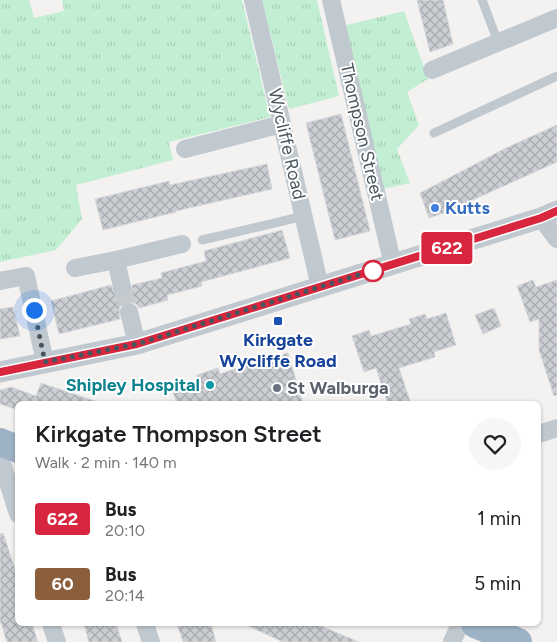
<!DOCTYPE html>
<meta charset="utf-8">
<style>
:root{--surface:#fff;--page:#f6f6f6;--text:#202124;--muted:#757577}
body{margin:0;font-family:Figtree,sans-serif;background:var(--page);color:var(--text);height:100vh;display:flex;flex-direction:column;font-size:19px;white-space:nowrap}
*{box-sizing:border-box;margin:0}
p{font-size:16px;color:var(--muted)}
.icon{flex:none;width:28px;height:28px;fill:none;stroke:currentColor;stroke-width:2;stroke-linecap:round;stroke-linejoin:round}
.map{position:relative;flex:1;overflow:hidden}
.drawer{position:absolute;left:15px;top:401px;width:526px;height:225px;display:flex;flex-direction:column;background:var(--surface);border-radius:8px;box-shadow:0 1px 4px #0004}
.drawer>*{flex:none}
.badge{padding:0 10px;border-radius:4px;font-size:18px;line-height:32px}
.you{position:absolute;width:25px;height:25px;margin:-12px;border:4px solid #fff;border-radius:50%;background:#1a73e8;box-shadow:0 0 0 8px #1a73e833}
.map>.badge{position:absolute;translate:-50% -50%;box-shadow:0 0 0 2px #fff}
.round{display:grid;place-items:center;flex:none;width:52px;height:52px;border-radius:26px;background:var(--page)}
.head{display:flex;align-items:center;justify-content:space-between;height:85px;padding:0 20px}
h1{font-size:24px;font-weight:600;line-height:38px}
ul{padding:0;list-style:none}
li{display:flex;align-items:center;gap:15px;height:65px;padding:0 20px}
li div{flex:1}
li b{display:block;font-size:19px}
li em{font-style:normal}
li .badge{min-width:55px;font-weight:700;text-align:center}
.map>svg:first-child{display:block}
</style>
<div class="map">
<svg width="557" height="642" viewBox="0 0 557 642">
<defs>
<pattern id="grass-tufts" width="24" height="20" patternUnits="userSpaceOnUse" patternTransform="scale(1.25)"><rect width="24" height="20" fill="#c2efd3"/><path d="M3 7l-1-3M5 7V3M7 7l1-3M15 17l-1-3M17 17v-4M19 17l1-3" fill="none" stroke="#a8cfb8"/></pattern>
<pattern id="building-cross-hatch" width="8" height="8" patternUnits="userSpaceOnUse" patternTransform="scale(1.25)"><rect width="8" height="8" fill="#cbced3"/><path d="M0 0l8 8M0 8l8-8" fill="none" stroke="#a7aaae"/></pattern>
</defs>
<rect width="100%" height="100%" fill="#f4f1f1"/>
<g fill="url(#grass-tufts)">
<path d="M0,0H29L34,18L64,11L62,0H242L270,117L169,142L173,160L76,185L82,219L56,250L0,262Z"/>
<path d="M262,0H317L339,96L289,109Z"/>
<path d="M404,11L428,79L407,92L419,125L397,149L410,183L383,189L343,26Z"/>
</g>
<g fill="url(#building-cross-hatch)" stroke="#d6d8dc">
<path d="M417,0H443L453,44L430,52Z"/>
<path d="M341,114L370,231L335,240L306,123Z"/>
<path d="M557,125V162L446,212L429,218L420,193L506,148Z"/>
<path d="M267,164L272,189L176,211V212L103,230L95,199L169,181L170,185Z"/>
<path d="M282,230L290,258L201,282L202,286L167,295L168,300L139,308L136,304L132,302H126L121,305L119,309L120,319L59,334L51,301L111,285L115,294L119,297H125L130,294L132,290V285L162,278L161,273L206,261L204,251Z"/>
<path d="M533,280L536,287L557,280V395L554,396L539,350V319L530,322L517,286Z"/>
<path d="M13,307L20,336L0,339V309Z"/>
<path d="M494,308L501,326L483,334L475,315Z"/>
<path d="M446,313L456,345L434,352L435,357L399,368L411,404H388L376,368L364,372L352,336L369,330L371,336L411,324L409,319L425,314L427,319Z"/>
<path d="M288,353L303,404H177L172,389L198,380L197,375L218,368L220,374L237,368Z"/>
<path d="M41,383L95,401L94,404H18V410L0,404V390L11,387L36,396Z"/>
<path d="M3,533L18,578V624H32L38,642H7L0,620V534Z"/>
<path d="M84,624H116L122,642H89Z"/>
<path d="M177,624H211L216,642H183Z"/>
<path d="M244,624H316L359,642H283Z"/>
</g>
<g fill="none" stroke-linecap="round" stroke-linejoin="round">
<path stroke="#c9cacc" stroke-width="18" stroke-dasharray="18 9" stroke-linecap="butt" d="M122,287L129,312"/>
<g stroke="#c0c9cf" stroke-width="9">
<path d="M482,0L498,42"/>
<path d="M434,133L557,76"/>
<path d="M202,240L304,216"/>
</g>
<g stroke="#c0c9cf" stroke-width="18">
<path d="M253,0L320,287"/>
<path d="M331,0L393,265"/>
<path d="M432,70L557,18"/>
<path d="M185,149L282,124"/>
<path d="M541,218L557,239"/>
<path d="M116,260L182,244"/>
<path d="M75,268L116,260L122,287"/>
<path d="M0,281L26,276L45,362"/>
<path d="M129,312L137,344"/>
<path d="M539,434L557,428"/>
<path d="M0,457L18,514"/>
<path d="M51,624L57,642"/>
<path d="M145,624L151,642"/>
<path d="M452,642L460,624"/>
</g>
<path stroke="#c0c9cf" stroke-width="21" d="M0,372L137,344L541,218L557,211"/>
<g stroke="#9eb2c6" stroke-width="28">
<path d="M0,442L18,449"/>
<path d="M475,624L518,642"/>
</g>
</g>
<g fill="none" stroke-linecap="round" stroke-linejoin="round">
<defs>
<path id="line" d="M0,372L137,344L541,218L557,211"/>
</defs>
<use href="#line" stroke="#fff" stroke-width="11"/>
<use href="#line" stroke="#d7263d" stroke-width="8"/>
<path stroke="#49555e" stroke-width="5" stroke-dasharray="0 9" d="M34,310L45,362L137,344L374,270L373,271"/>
</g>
<circle fill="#3f7fe0" stroke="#fff" stroke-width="2" cx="435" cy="208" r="5"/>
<circle fill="#fff" stroke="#d7263d" stroke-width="2.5" cx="373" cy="271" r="10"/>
<rect fill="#1a4fb4" stroke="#fff" stroke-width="2" x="273" y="316" width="10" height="10" rx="2.5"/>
<circle fill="#0f9aa8" stroke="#fff" stroke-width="2" cx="210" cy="385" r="5"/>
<circle fill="#6b7280" stroke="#fff" stroke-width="2" cx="277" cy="388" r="5"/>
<g text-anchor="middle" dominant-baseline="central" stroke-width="4" stroke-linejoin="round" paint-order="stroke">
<g font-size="18" fill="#49555e" stroke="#fff">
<text transform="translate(362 132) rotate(77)">Thompson Street</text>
<text transform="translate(287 144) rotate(77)">Wycliffe Road</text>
</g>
<g font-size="18" font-weight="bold" fill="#366cbe" stroke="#fff" text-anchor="start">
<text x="445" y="208">Kutts</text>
</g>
<g font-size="18" font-weight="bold" fill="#164399" stroke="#fff">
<text x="278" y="340">Kirkgate<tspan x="278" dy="21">Wycliffe Road</tspan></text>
</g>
<g font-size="18" font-weight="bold" fill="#0d838f" stroke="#fff" text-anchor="end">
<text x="200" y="385">Shipley Hospital</text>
</g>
<g font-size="18" font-weight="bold" fill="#5b616d" stroke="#fff" text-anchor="start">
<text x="287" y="388">St Walburga</text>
</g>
</g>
</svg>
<div class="you" style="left:34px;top:310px"></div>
<b class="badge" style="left:447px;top:248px;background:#d7263d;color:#fff">622</b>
<section class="drawer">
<div class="head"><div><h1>Kirkgate Thompson Street</h1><p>Walk · 2 min · 140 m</p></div><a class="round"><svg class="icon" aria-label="heart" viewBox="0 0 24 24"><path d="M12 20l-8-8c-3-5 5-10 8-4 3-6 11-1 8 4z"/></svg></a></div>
<ul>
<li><span class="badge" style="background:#d7263d;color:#fff">622</span><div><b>Bus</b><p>20:10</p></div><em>1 min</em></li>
<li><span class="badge" style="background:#8b5e3c;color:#fff">60</span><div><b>Bus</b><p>20:14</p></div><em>5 min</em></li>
</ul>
</section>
</div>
